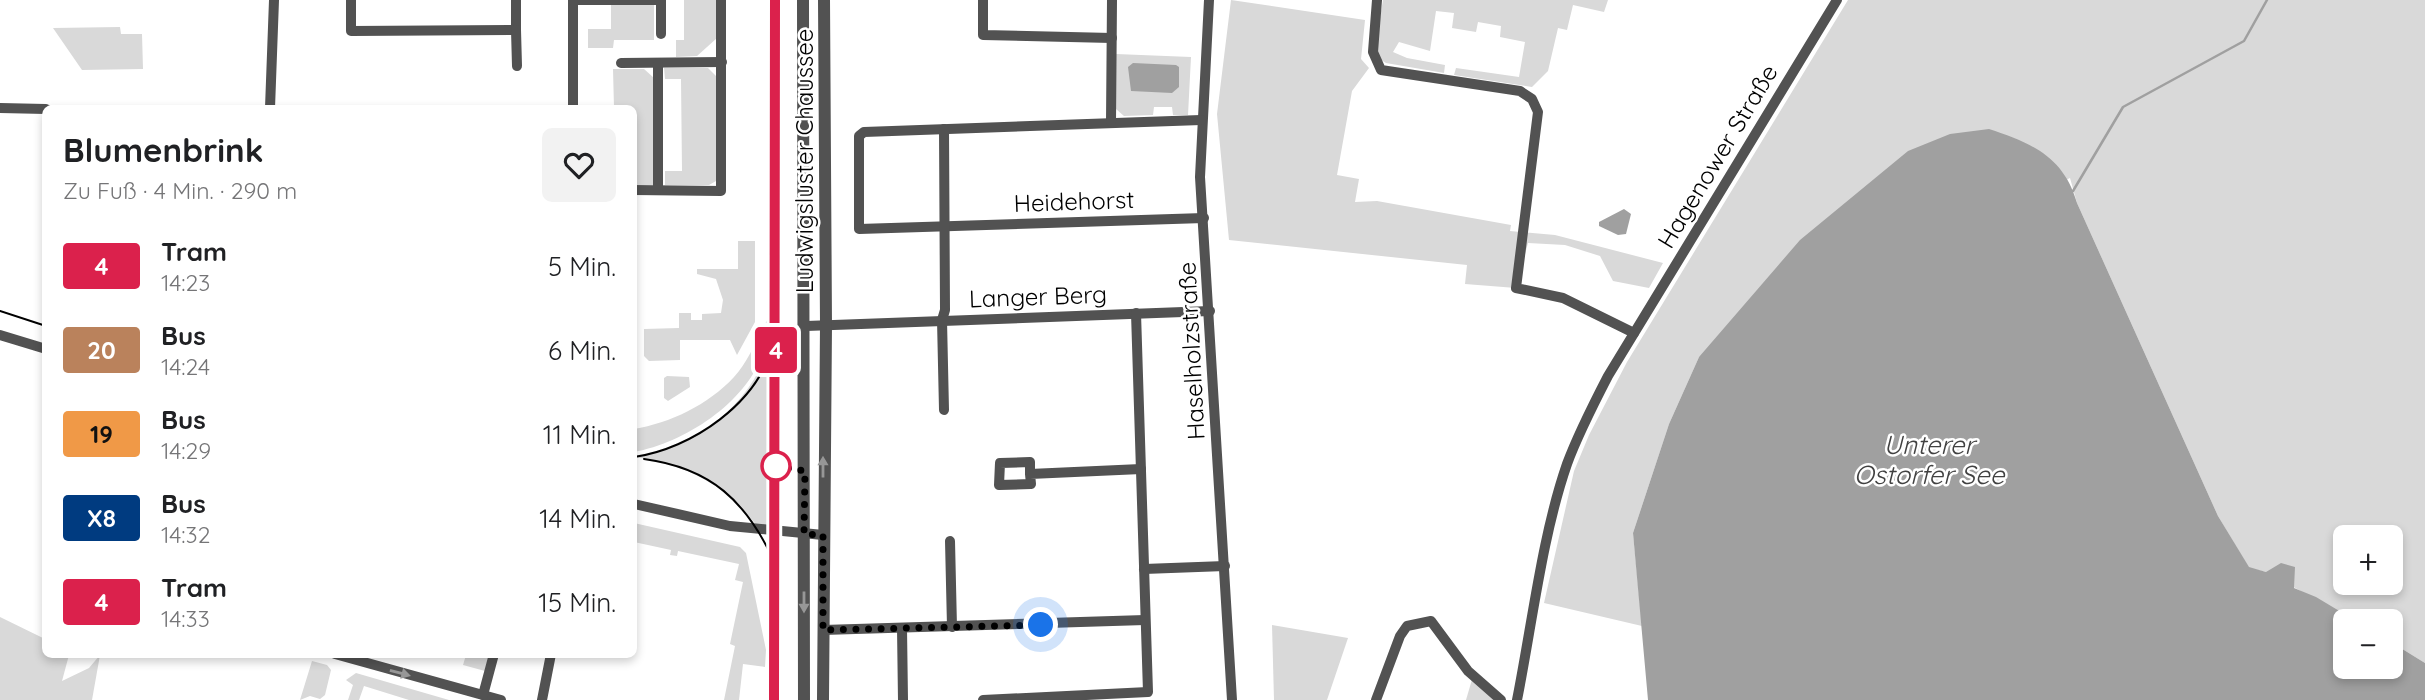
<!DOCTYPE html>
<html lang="de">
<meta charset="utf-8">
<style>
:root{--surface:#fff;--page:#f2f2f2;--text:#202124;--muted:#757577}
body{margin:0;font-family:Quicksand,sans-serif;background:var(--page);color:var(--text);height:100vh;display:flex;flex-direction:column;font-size:26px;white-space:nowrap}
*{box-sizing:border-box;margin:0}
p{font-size:23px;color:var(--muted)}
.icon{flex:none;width:38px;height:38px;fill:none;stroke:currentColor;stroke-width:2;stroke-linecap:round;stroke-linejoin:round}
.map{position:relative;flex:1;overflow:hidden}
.details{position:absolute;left:42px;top:105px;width:595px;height:553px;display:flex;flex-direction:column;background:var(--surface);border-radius:10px;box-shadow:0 4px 10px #0003}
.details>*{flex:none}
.badge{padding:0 14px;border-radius:5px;font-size:24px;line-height:46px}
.tools{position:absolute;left:2333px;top:525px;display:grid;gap:14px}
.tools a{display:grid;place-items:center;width:70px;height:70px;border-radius:10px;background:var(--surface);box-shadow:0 4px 10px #0003;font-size:35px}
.you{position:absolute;width:35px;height:35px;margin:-18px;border:5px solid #fff;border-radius:50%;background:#1a73e8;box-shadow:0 0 0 10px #1a73e833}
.map>.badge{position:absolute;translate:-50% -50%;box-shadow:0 0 0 4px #fff}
.round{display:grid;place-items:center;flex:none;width:74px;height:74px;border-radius:10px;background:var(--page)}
.summary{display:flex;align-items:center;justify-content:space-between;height:119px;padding:0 21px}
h1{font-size:33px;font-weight:700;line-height:52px}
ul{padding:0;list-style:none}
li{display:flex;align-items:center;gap:21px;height:84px;padding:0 21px}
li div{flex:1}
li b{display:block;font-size:26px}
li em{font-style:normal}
li .badge{min-width:77px;font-weight:700;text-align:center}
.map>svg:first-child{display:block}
</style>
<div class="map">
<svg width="2425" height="700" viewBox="0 0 2425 700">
<rect width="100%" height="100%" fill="#fff"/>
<g fill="#d9d9d9" fill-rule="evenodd">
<path d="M684,0H717V38L697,56L676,57V40H684Z"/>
<path d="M1231,0L1365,20L1361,59L1369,68L1352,91L1337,175L1359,179L1355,202L1377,201L1511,225L1510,231L1555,235L1663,263L1649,288L1613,281L1600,256L1565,245L1528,243L1516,288L1465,284L1467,265L1229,240L1217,114Z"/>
<path d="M1383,0H1608L1604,12L1573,5L1567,30L1558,28L1548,71L1532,87L1454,75L1456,68L1519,77L1525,42L1500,37L1501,26L1478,22L1476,32L1452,28L1454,13L1436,11L1430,51L1399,42L1393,52L1407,58L1445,65L1444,73L1386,63L1378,58L1375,47Z"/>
<path d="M1848,0H2425V663L2391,642L2390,621H2356L2266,572L2249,568L2218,516L2077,203L2070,178L1699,357L1669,424L1633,533L1642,626L1544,603L1574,471L1589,435L1627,362ZM2345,537H2390V583H2345Z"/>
<path d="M611,4L654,5V40H614L613,48H588V29H611Z"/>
<path d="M120,27L121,34H142L143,69L82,70L53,28Z"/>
<path d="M1116,54L1191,57L1188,115H1173L1172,107H1154L1153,115L1124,116L1116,109Z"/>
<path d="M664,68H708L716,76V181L709,185H665V171H682L681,79H665Z"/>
<path d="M613,69H644L654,78L653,185H634V108H614Z"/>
<path d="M738,241H755V322L737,355L730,340H680V360L649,361L644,356V329L679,328V313H691V320H702V314L721,313L723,300L716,279L697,274V269H738Z"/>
<path d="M770,315C772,386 696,440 634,452V429C670,423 708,405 734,377C749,361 759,334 770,315Z"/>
<path d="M776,323V531L759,529C727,485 688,465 634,457C705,447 763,393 776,323Z"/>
<path d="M667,376L689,377L690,387L668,401L664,398V378Z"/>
<path d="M634,523L740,547L746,553L766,650L765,667L743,664L739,700H724L735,646L730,644L743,582L735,580L739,564L678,551L677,556L670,555L671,550L634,542Z"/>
<path d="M0,617L45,639L46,654L69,655L62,681L89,668L100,655L92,700H0Z"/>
<path d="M1272,625L1348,638L1327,700H1274Z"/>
<path d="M466,655H489L485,671L463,665Z"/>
<path d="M312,661L327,665L331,670L325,695L320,699L310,696L300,700Z"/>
<path d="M356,673L449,700H409L364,686L359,700H348L353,685L346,680Z"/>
<path d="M1473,676L1501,700H1466Z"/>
</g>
<g fill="#a0a0a0">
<path d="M1133,63L1176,65L1179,67V87L1172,93L1131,91L1128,67Z"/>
<path d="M1989,129C2032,143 2064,157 2077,203L2218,516L2249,567L2266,572L2281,563L2295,567L2294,588L2316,597L2356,621H2345V667H2390L2391,642L2425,663V700H1648L1633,533L1669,424L1699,357L1800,240L1908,151L1950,134Z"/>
<path d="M1624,209L1631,214L1626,234L1618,235L1599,226V222Z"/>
</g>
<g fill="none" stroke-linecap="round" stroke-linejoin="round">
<path stroke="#a0a0a0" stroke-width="2.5" d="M2073,191L2123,107L2244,41L2267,0"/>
<g stroke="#525252" stroke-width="10">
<path d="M351,0V31L516,30V0"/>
<path d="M573,0V108"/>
<path d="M573,0H658"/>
<path d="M661,0V34"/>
<path d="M983,0V35L1112,38"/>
<path d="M1209,0L1200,177L1232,700"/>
<path d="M1377,0L1373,52L1381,70L1520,91L1532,99L1538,112L1516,288L1563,298L1634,333"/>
<path d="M516,30L517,66"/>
<path d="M621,63L722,62"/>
<path d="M0,108L46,109"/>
<path d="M270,108L274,0"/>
<path d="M1201,120L864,132L859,136V229L1204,218"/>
<path d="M1111,122L1112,0"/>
<path d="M944,129L945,310L942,320L944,410"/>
<path d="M634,190L721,191V0"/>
<path d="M658,190V63"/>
<path d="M806,326L1210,311"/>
<path d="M0,335L46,349"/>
<path d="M1030,474L1031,484L999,485L1000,463L1030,462V474L1141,469"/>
<path d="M634,504L730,526L823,535"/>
<path d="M950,541L952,627"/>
<path d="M1144,569L1225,566"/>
<path d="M902,628L903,700"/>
<path d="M823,630L1145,620"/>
<path d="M335,654L501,700"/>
<path d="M483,695L494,654"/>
<path d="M542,700L551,654"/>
<path d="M983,700L1148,692L1136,313"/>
<path d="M1376,700L1400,636L1407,626L1431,621L1468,671L1501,700"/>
<path d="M1517,700C1532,625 1542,536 1567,464C1578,434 1593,405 1608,376L1837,0"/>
</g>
<g stroke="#525252" stroke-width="12">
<path d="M803,0L804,700"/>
<path d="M823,700L826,325L824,0"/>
</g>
<g stroke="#000" stroke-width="2">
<path d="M0,311L46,326"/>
<path d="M634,457C691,449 760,403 773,342"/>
<path d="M644,459C711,468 746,501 774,561"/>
<path d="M774,700L775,0"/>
</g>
</g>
<defs><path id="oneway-solid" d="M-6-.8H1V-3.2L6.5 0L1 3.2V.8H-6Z" transform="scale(1.75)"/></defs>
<g fill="#979797">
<use href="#oneway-solid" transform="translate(823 467) rotate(-90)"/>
<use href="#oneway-solid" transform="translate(804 602) rotate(90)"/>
<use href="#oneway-solid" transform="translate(400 673) rotate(15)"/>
</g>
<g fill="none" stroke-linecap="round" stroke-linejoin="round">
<defs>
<path id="line" d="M774,700L775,0"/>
</defs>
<use href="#line" stroke="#fff" stroke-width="16"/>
<use href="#line" stroke="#db214c" stroke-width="10"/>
<path stroke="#000" stroke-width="7" stroke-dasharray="0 12.6" d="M776,466L805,471L804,534L823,535V630L1041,625"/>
</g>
<circle fill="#fff" stroke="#db214c" stroke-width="3.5" cx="776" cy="466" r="14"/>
<g text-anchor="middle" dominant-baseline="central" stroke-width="5" stroke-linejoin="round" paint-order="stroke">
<g font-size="24" fill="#000" stroke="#fff">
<text transform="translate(1717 156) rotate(-59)">Hagenower Straße</text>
<text transform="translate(804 161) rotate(-90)">Ludwigsluster Chaussee</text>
<text transform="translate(1074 201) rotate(-2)">Heidehorst</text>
<text transform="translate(1038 296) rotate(-2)">Langer Berg</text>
<text transform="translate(1191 351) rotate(-93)">Haselholzstraße</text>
</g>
<g font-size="26" font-style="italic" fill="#414141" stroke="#fff">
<text x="1929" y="444">Unterer<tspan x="1929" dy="30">Ostorfer See</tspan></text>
</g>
</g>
</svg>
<div class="tools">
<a>+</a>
<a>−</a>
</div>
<div class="you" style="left:1041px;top:625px"></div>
<b class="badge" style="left:776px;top:350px;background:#db214c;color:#fff">4</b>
<section class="details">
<div class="summary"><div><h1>Blumenbrink</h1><p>Zu Fuß · 4 Min. · 290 m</p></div><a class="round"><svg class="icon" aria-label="heart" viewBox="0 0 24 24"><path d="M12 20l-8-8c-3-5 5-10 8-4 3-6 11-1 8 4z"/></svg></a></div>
<ul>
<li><span class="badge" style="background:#db214c;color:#fff">4</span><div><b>Tram</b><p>14:23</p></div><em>5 Min.</em></li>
<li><span class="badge" style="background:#ba825c;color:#fff">20</span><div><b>Bus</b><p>14:24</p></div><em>6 Min.</em></li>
<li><span class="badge" style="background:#f09947;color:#111">19</span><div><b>Bus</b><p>14:29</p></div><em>11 Min.</em></li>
<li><span class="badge" style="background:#003b80;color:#fff">X8</span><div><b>Bus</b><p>14:32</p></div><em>14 Min.</em></li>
<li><span class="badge" style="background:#db214c;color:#fff">4</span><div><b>Tram</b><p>14:33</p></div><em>15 Min.</em></li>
</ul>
</section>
</div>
